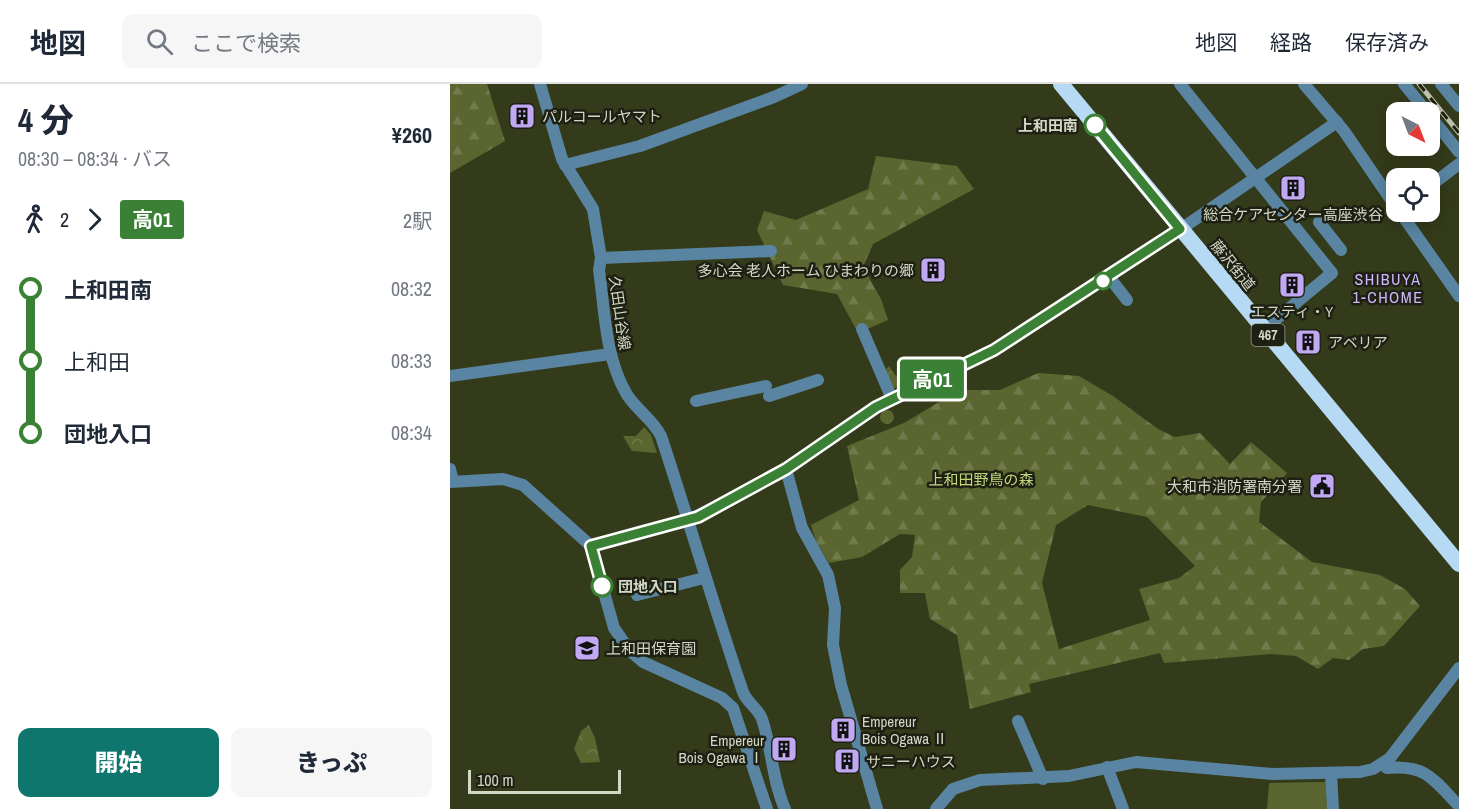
<!DOCTYPE html>
<html lang="ja">
<meta charset="utf-8">
<style>
:root{--surface:#fff;--page:#f6f6f7;--text:#1f2937;--muted:#747a83;--line:#e0e1e3;--accent:#0f766e}
body{margin:0;font-family:"Archivo Narrow","Noto Sans JP",sans-serif;background:var(--page);color:var(--text);height:100vh;display:flex;flex-direction:column;font-size:22px;white-space:nowrap}
*{box-sizing:border-box;margin:0}
p{font-size:20px;color:var(--muted)}
.icon{flex:none;width:33px;height:33px;fill:none;stroke:currentColor;stroke-width:2;stroke-linecap:round;stroke-linejoin:round}
.map{position:relative;flex:1;overflow:hidden}
.drawer{display:flex;flex-direction:column;background:var(--surface);width:450px}
.drawer>*{flex:none}
.badge{padding:0 12px;border-radius:4px;font-size:21px;line-height:39px}
.needle{width:39px;rotate:138deg}
.tools{position:absolute;left:936px;top:18px;display:grid;gap:12px}
.tools a{display:grid;place-items:center;width:54px;height:54px;border-radius:12px;background:var(--surface);box-shadow:0 3px 15px #0003;font-size:30px}
.scale{position:absolute;left:18px;bottom:15px;width:153px;box-sizing:border-box;padding-left:6px;border:3px solid #d3d8c5;border-top:0;font-size:16px;line-height:21px;white-space:nowrap;color:#d3d8c5;-webkit-text-stroke:4px #1d2012;paint-order:stroke}
.map>.badge{position:absolute;translate:-50% -50%;box-shadow:0 0 0 3px #fff}
.legs{display:flex;align-items:center;gap:9px;height:66px;padding:0 18px;font-size:20px}
.legs p{margin-inline-start:auto}
.summary{display:flex;align-items:center;justify-content:space-between;height:102px;padding:0 18px}
h1{font-size:33px;font-weight:800;line-height:45px}
.cta{display:flex;gap:12px;margin-top:auto;padding:12px 18px}
.cta a{flex:1;height:69px;border-radius:12px;background:var(--accent);color:#fff;font-size:24px;font-weight:800;line-height:69px;text-align:center}
.cta a+a{background:var(--page);color:var(--text)}
ul{padding:0 18px;list-style:none}
li{display:flex;align-items:center;gap:21px;height:72px;font-size:22px}
li i{display:grid;place-items:center;width:9px;height:100%;margin:0 8px;background:currentColor}
li i::after{content:'';width:15px;height:15px;margin:-8px;border:4px solid;border-radius:50%;background:var(--surface)}
li p{margin-inline-start:auto}
li:first-child i{background:linear-gradient(#0000 50%,currentColor 0)}
li:last-child i{background:linear-gradient(currentColor 50%,#0000 0)}
header{display:flex;align-items:center;gap:36px;box-sizing:border-box;height:84px;padding:0 30px;background:var(--surface);border-bottom:2px solid var(--line)}
header strong{font-size:28px}
nav{display:flex;gap:33px;margin-inline-start:auto;font-size:21px}
.search{width:420px;height:54px;background:var(--page);display:flex;align-items:center;gap:15px;box-sizing:border-box;padding:0 21px;border-radius:12px;color:var(--muted);font-size:22px}
main{display:flex;flex:1;min-height:0}
.map>svg:first-child{display:block}
</style>
<header>
<strong>地図</strong>
<div class="search"><svg class="icon" aria-label="search" viewBox="0 0 24 24"><circle cx="10" cy="10" r="6"/><path d="M15 15l6 6"/></svg>ここで検索</div>
<nav><a>地図</a><a>経路</a><a>保存済み</a></nav>
</header>
<main>
<section class="drawer">
<div class="summary"><div><h1>4 分</h1><p>08:30 – 08:34 · バス</p></div><b>¥260</b></div>
<div class="legs"><svg class="icon" aria-label="walk" viewBox="0 0 24 24"><circle cx="13" cy="4" r="2"/><path d="M13 8l-2 6 4 7M11 14l-3 7M7 12l3-4h3l4 4"/></svg>2<svg class="icon" aria-label="forward" viewBox="0 0 24 24"><path d="M9 5l7 7-7 7"/></svg><b class="badge" style="background:#3b8135;color:#fff">高01</b><p>2駅</p></div>
<ul>
<li><i style="color:#3b8135"></i><b>上和田南</b><p>08:32</p></li>
<li><i style="color:#3b8135"></i><span>上和田</span><p>08:33</p></li>
<li><i style="color:#3b8135"></i><b>団地入口</b><p>08:34</p></li>
</ul>
<div class="cta"><a>開始</a><a>きっぷ</a></div>
</section>
<div class="map">
<svg width="1009" height="725" viewBox="0 0 1009 725">
<defs>
<pattern id="forest-firs" width="22" height="20" patternUnits="userSpaceOnUse" patternTransform="scale(1.5)"><rect width="22" height="20" fill="#5a6530"/><path d="M5 1l3.5 6h-7zM16 11l3.5 6h-7z" fill="#717a4c"/></pattern>
<pattern id="cemetery-stones" width="16" height="16" patternUnits="userSpaceOnUse" patternTransform="scale(1.5)"><rect width="16" height="16" fill="#5a6530"/><path d="M2 7V4a2 2 0 0 1 4 0v3zM10 15v-3a2 2 0 0 1 4 0v3z" fill="#717a4c"/></pattern>
<pattern id="park-crowns" width="20" height="18" patternUnits="userSpaceOnUse" patternTransform="scale(1.5)"><rect width="20" height="18" fill="#5a6530"/><path d="M2 6a3 3 0 1 1 6 0M12 15a3 3 0 1 1 6 0" fill="none" stroke="#717a4c"/></pattern>
</defs>
<rect width="100%" height="100%" fill="#343b1a"/>
<path fill="#5a6530" d="M876,698L877,725H817L819,699Z"/>
<g fill="url(#forest-firs)" fill-rule="evenodd">
<path d="M0,0H37L55,57L0,89Z"/>
<path d="M426,72L507,82L524,105L423,160L413,183L431,215L438,236L408,249L387,210L333,201L307,146L314,127L346,136L418,105Z"/>
<path d="M588,289L629,292L663,312L708,345L725,353L750,349L780,380L801,358L837,389L811,418L809,438L862,478L930,491L955,505L970,522L934,562L913,565L899,576L883,574L868,585L846,572L821,570L714,579L710,569L579,600L581,608L520,625L507,551L480,535L475,509H450V486L462,473L465,451L450,450L412,473L379,479L366,457L361,441L409,416L397,362L454,339L509,306H550ZM638,421L697,433L745,482L729,494L689,505L700,536L609,565L592,499L606,441Z"/>
</g>
<circle fill="url(#cemetery-stones)" cx="437" cy="333" r="7"/>
<g fill="url(#park-crowns)">
<path d="M439,282L453,302L440,305L434,287Z"/>
<path d="M194,343L201,351L207,369L182,367L173,352H186Z"/>
<path d="M139,641L145,654L150,678L131,679L124,665L131,647Z"/>
</g>
<g fill="none" stroke-linecap="round" stroke-linejoin="round">
<g stroke="#5985a3" stroke-width="12">
<path d="M90,0L112,75L143,125L151,174L149,186C155,228 155,272 176,309C185,325 203,335 211,352C239,437 264,523 293,608C297,619 308,624 312,635C322,664 322,696 335,725"/>
<path d="M730,0L882,189L813,246"/>
<path d="M854,0L894,47L946,123"/>
<path d="M954,0L977,28"/>
<path d="M991,0L1009,22"/>
<path d="M980,32L1009,68"/>
<path d="M115,81L190,62L324,13L352,0"/>
<path d="M980,102L1009,80"/>
<path d="M950,128L1009,212"/>
<path d="M869,138L891,166"/>
<path d="M731,145L887,38"/>
<path d="M151,174L321,167"/>
<path d="M659,193L677,216"/>
<path d="M412,245L442,315"/>
<path d="M0,292L160,270"/>
<path d="M319,312L368,296"/>
<path d="M246,317L316,302"/>
<path d="M0,385L3,397"/>
<path d="M336,385L352,444L378,491L385,524L383,561L391,601L427,725"/>
<path d="M0,398L53,395L73,401L141,462L164,544L180,567L193,578L272,614L283,624L317,725"/>
<path d="M187,511L254,494"/>
<path d="M568,637L593,695"/>
<path d="M932,680L937,684C976,680 984,696 1009,722"/>
<path d="M657,683L673,725"/>
<path d="M881,689L883,725"/>
<path d="M486,725L503,705L530,696L619,692L686,678L823,690L910,688L923,685L940,674L1009,584"/>
</g>
<path stroke="#5985a3" stroke-width="12" d="M141,462L238,436L261,425L336,385L426,323L544,266L731,145"/>
<path stroke="#b6daf4" stroke-width="16" d="M611,0L1009,480"/>
<defs>
<path id="rail" d="M969,0L1009,49"/>
</defs>
<use href="#rail" stroke="#bfc4af" stroke-width="5"/>
<use href="#rail" stroke="#1d2012" stroke-width="3" stroke-dasharray="9" stroke-linecap="butt"/>
</g>
<g fill="none" stroke-linecap="round" stroke-linejoin="round">
<defs>
<path id="line-1" d="M152,502L141,462L248,433L336,385L426,323L544,266L730,145L645,41"/>
</defs>
<use href="#line-1" stroke="#fff" stroke-width="14"/>
<use href="#line-1" stroke="#3b8135" stroke-width="9"/>
</g>
<defs>
<symbol id="building-square" viewBox="-11 -11 22 22"><rect x="-9" y="-9" width="18" height="18" rx="4" fill="#c1a8f3" stroke="#1d2012"/><path d="M-4-6H4V6H1V3H-1V6H-4ZM-2.5-4.3h1.7v1.8h-1.7ZM.8-4.3h1.7v1.8H.8ZM-2.5-1h1.7V.8h-1.7ZM.8-1h1.7V.8H.8Z" fill="#111"/></symbol>
<symbol id="civic-square" viewBox="-11 -11 22 22"><rect x="-9" y="-9" width="18" height="18" rx="4" fill="#c1a8f3" stroke="#1d2012"/><path d="M-.6-6.5H3V-4.5H.6V-3L4-1V1h2V6H-6V1h2V-1L-.6-3ZM-1.2 2.5V6h2.4V2.5Z" fill="#111"/></symbol>
<symbol id="school-square" viewBox="-11 -11 22 22"><rect x="-9" y="-9" width="18" height="18" rx="4" fill="#c1a8f3" stroke="#1d2012"/><path d="M0-5L7-2L0 1L-7-2ZM-4 1L0 2.5L4 1V4Q0 6-4 4Z" fill="#111"/></symbol>
</defs>
<g fill-rule="evenodd">
<use href="#building-square" x="57" y="17" width="30" height="30"/>
<use href="#building-square" x="828" y="89" width="30" height="30"/>
<use href="#building-square" x="468" y="171" width="30" height="30"/>
<use href="#building-square" x="827" y="186" width="30" height="30"/>
<use href="#building-square" x="843" y="243" width="30" height="30"/>
<use href="#civic-square" x="857" y="387" width="30" height="30"/>
<use href="#school-square" x="122" y="549" width="30" height="30"/>
<use href="#building-square" x="378" y="631" width="30" height="30"/>
<use href="#building-square" x="319" y="650" width="30" height="30"/>
<use href="#building-square" x="382" y="662" width="30" height="30"/>
</g>
<g fill="#fff" stroke="#3b8135" stroke-width="3">
<circle cx="645" cy="41" r="10"/>
<circle cx="653" cy="197" r="8"/>
<circle cx="152" cy="502" r="10"/>
</g>
<g text-anchor="middle" dominant-baseline="central" stroke-width="5" stroke-linejoin="round" paint-order="stroke">
<rect fill="#1d2012" stroke="#9ca18f" stroke-width="1.5" x="801.5" y="240" width="33" height="22" rx="4.5"/>
<g font-size="14" font-weight="bold" fill="#d3d8c5">
<text x="818" y="251">467</text>
</g>
<g font-size="15" fill="#d3d8c5" stroke="#1d2012" text-anchor="start">
<text x="92" y="32">パルコールヤマト</text>
<text x="843" y="130" text-anchor="middle">総合ケアセンター高座渋谷</text>
<text x="464" y="186" text-anchor="end">多心会 老人ホーム ひまわりの郷</text>
<text x="842" y="227" text-anchor="middle">エスティ・Y</text>
<text x="878" y="258">アベリア</text>
<text x="852" y="402" text-anchor="end">大和市消防署南分署</text>
<text x="156" y="564">上和田保育園</text>
<text x="412" y="637">Empereur<tspan x="412" dy="17">Bois Ogawa Ⅱ</tspan></text>
<text x="314" y="656" text-anchor="end">Empereur<tspan x="314" dy="17">Bois Ogawa Ⅰ</tspan></text>
<text x="416" y="677">サニーハウス</text>
</g>
<g font-size="15" font-weight="bold" fill="#d3d8c5" stroke="#1d2012" text-anchor="end">
<text x="628" y="41">上和田南</text>
<text x="168" y="502" text-anchor="start">団地入口</text>
</g>
<g font-size="15" fill="#d3d8c5" stroke="#1d2012">
<text transform="translate(783 181) rotate(51)">藤沢街道</text>
<text transform="translate(170 229) rotate(82)">久田山谷線</text>
</g>
<g font-size="15" fill="#c2d77b" stroke="#1d2012">
<text x="531" y="395">上和田野鳥の森</text>
</g>
<g font-size="16" letter-spacing="1.5" fill="#ceb7fd" stroke="#1d2012">
<text x="938" y="195">SHIBUYA<tspan x="938" dy="18">1-CHOME</tspan></text>
</g>
</g>
</svg>
<div class="tools">
<a><svg class="needle" viewBox="-14 -14 28 28"><path d="M0-13l5 13h-10z" fill="#e53935"/><path d="M0 13l5-13h-10z" fill="#747a83"/></svg></a>
<a><svg class="icon" aria-label="locate" viewBox="0 0 24 24"><circle cx="12" cy="12" r="6"/><path d="M12 2v4M12 18v4M2 12h4M18 12h4"/></svg></a>
</div>
<div class="scale">100 m</div>
<b class="badge" style="left:482px;top:295px;background:#3b8135;color:#fff">高01</b>
</div>
</main>
